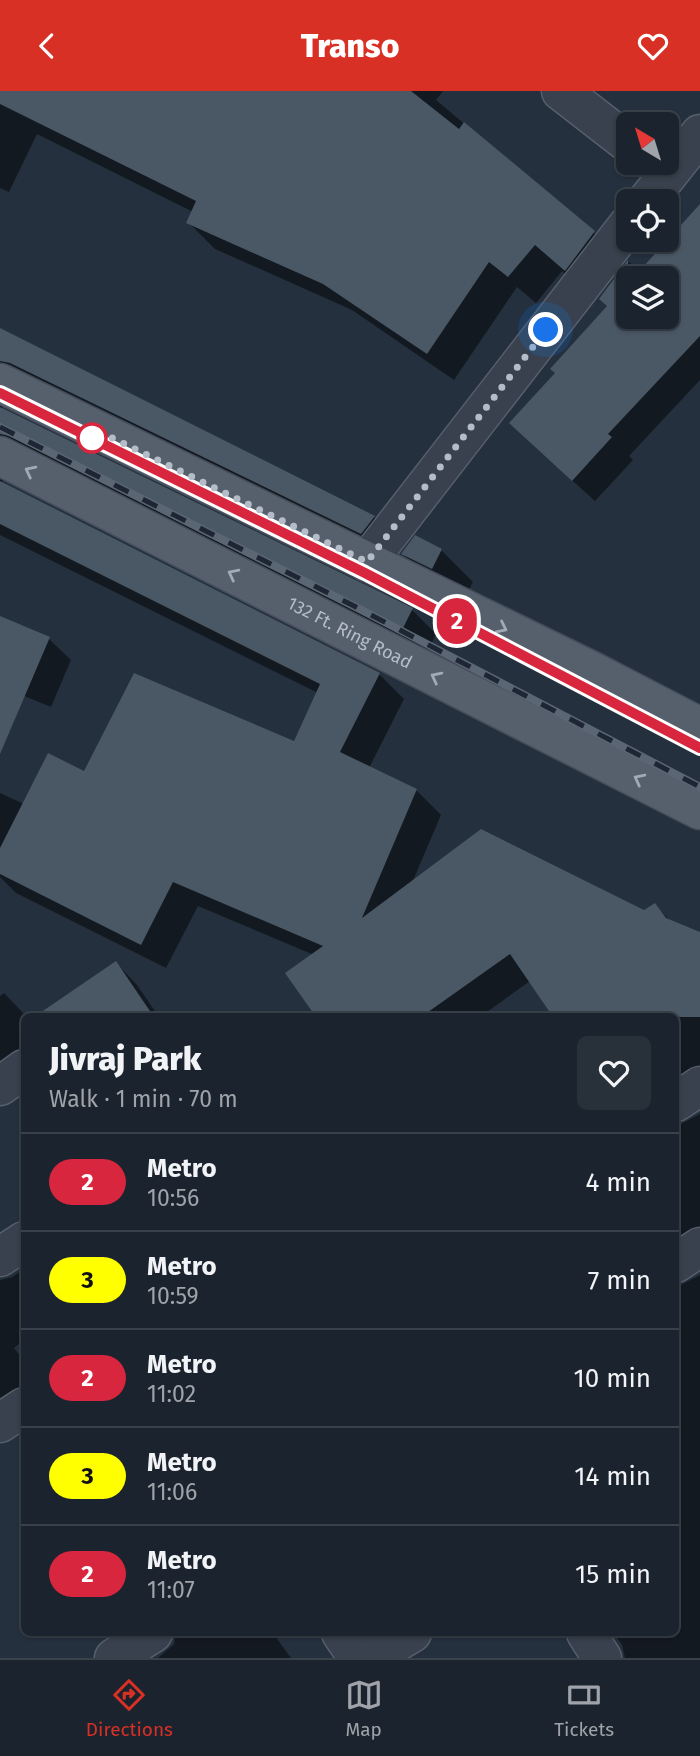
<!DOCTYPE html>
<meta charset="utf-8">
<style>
:root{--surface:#1b242e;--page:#28303a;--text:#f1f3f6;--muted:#a0a4aa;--line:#39414a;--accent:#d93025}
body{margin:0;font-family:"Fira Sans",sans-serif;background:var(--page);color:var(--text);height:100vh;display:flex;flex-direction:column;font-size:26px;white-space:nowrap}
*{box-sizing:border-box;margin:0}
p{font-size:23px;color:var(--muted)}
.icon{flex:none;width:38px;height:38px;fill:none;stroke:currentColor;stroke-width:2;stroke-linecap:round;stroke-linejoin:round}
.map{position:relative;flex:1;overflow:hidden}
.side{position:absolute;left:21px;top:922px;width:658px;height:623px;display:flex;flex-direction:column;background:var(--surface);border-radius:10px;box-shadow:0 2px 5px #0004,0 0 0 2px var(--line)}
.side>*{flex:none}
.badge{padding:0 14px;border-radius:23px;font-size:24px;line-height:46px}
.needle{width:46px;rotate:322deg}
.fabs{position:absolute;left:616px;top:21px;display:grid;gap:14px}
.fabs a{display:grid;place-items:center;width:63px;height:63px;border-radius:10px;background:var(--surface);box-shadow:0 2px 5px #0004,0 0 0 2px var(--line);font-size:35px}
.you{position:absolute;width:35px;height:35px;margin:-18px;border:5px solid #fff;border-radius:50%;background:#1a73e8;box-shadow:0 0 0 10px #1a73e833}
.map>.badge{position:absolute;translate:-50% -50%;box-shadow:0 0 0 4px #fff}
.round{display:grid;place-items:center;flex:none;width:74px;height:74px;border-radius:10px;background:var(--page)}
.summary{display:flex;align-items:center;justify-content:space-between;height:119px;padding:0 28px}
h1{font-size:33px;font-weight:800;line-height:52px}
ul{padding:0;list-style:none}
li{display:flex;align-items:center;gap:21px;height:98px;padding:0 28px;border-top:2px solid var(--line)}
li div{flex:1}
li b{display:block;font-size:26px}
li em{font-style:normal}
li .badge{min-width:77px;font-weight:700;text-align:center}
header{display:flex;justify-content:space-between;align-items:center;height:91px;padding:0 28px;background:var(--accent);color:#fff;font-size:32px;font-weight:800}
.tab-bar{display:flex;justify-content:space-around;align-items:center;height:98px;border-top:2px solid var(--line);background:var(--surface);font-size:19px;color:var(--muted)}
.tab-bar a{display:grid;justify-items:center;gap:4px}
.tab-bar .selected{color:var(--accent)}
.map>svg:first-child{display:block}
</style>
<header><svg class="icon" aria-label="back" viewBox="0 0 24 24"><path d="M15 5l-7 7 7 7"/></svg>Transo<svg class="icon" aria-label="heart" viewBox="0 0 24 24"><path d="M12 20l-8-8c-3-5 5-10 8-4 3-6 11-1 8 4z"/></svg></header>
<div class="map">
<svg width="700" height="1567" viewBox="0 0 700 1567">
<rect width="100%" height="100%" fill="#24303d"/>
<g fill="#0007" fill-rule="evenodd">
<path d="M0,0H443L436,9L594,142L621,168L593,205L562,180L536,212L517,196L454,289L352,219L215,158L188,131L193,121L37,43L9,101L0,97Z"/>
<path d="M700,115V289L629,365L633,369L595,410L533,354L557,282L609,216L601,208L629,171L641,181ZM628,187H667V226H628Z"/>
<path d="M0,239L374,426L399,450L386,467L4,308L2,319L412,519L436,543L425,566L4,381L2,393L379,583L404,608L369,677L416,699L441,724L412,792L644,821L655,814L672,832L700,843V1009L680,1027L679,1034L700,1023V1148L680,1188L679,1195L700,1184V1567H625L622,1554L616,1545L601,1547L596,1542H676V926L530,890L480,926H318L314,864L198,815L166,877L16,802L0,786V702L24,713L85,682L295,652L318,602L0,444Z"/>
<path d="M441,459L473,491L464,508L435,494L403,463Z"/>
<path d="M0,527L49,548L71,569L51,616L0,595Z"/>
<path d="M116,872L137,894L159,926H61Z"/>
<path d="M4,902L27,926H24V981L0,1001V905Z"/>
<path d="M24,1178V1249L14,1257L24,1270V1309L0,1328V1189L12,1186Z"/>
<path d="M176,1542H273L291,1567H158L174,1553Z"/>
</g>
<g fill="#4a5765">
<path d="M0,0H411L459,38L464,31L595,140L565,180L535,154L508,186L489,171L427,263L323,193L186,132L196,110L0,13Z"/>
<path d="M700,113V245L608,343L612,346L572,390L509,332L555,282L550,278L607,215L599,208L628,169V226H667V187H633Z"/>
<path d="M0,237L375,425L361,443L10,272L0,270Z"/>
<path d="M0,316L413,517L400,543L10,345L0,343Z"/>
<path d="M0,390L380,582L340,661L417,698L362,827L481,738L644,819L655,812L666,827L700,841V926H553L510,863L421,926H316L285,882L323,855L173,791L141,854L0,783V757L48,662L84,680L134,582L294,650L320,593L0,433Z"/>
<path d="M415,444L442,458L432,478L401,463Z"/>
<path d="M0,525L50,546L0,663Z"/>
<path d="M116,870L154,926H34Z"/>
</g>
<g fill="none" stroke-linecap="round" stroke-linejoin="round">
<defs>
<g id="street">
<path d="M561,0L628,52"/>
<path d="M647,110L700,43"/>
<path d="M367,471L628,134"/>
<path d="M0,995L24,978"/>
<path d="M676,1011L700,995"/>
<path d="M0,1166L24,1150"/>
<path d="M676,1172L700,1156"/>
<path d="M0,1332L24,1316"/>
<path d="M341,1542L358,1567"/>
<path d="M586,1542L602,1567"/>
<path d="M114,1567L153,1542"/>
<path d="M370,1567L412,1542"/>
</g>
<g id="primary">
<path d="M0,292L594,581L700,636"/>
<path id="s1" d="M0,365L700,719"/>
</g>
</defs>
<use href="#street" stroke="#565f6b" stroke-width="41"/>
<use href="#primary" stroke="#444d59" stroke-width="41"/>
<use href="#street" stroke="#38414d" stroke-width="38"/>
<use href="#primary" stroke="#56606d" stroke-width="38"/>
<defs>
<g id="rail">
<path d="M0,302L364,482L700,657"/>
<path d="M0,336L354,515L700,696"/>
</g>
</defs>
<use href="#rail" stroke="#5a6674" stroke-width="8"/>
<use href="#rail" stroke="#1d2632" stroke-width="5" stroke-dasharray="16" stroke-linecap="butt"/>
</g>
<defs><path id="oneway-chevron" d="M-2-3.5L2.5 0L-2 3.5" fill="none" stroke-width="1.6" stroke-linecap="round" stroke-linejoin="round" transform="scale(1.75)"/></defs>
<g stroke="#a1aab6">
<use href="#oneway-chevron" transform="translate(30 380) rotate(-153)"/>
<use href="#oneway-chevron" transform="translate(233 483) rotate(-153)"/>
<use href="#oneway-chevron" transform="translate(502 537) rotate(26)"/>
<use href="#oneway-chevron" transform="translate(436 586) rotate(-153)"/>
<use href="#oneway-chevron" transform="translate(639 688) rotate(-153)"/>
</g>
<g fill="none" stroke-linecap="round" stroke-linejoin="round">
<defs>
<path id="line" d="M0,302L365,482L700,657"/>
</defs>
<use href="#line" stroke="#fff" stroke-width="16"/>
<use href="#line" stroke="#d7263d" stroke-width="10"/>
<path stroke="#b4bcc8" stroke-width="7" stroke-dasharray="0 12.6" d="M92,347L98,340L367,471L546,239"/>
</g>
<circle fill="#fff" stroke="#d7263d" stroke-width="3.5" cx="92" cy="347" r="14"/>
<g text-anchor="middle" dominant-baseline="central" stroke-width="7" stroke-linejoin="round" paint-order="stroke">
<g font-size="18" fill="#b4bcc8" stroke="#1d2632">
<text stroke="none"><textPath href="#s1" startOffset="392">132 Ft. Ring Road</textPath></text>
</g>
</g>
</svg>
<div class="fabs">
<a><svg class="needle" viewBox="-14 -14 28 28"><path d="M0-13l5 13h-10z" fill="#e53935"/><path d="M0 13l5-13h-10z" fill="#a0a4aa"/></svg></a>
<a><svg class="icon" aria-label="locate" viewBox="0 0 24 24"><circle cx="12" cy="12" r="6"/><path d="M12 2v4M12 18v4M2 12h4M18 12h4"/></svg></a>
<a><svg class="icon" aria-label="layers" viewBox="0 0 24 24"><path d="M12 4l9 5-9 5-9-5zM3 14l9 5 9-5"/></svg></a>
</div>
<div class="you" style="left:546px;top:239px"></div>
<b class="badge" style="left:457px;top:530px;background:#d7263d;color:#fff">2</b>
<section class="side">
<div class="summary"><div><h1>Jivraj Park</h1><p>Walk · 1 min · 70 m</p></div><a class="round"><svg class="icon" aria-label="heart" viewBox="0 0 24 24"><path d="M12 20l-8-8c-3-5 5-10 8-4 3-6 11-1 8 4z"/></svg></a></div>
<ul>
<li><span class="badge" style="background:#d7263d;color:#fff">2</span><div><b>Metro</b><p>10:56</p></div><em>4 min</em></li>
<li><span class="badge" style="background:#ff0;color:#111">3</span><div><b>Metro</b><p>10:59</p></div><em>7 min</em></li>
<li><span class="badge" style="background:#d7263d;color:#fff">2</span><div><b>Metro</b><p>11:02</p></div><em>10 min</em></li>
<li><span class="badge" style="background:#ff0;color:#111">3</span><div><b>Metro</b><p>11:06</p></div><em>14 min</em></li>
<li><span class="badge" style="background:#d7263d;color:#fff">2</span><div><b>Metro</b><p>11:07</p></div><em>15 min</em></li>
</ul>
</section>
</div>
<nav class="tab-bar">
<a class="selected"><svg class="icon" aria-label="directions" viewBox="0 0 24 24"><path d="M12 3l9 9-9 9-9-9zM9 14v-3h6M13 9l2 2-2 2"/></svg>Directions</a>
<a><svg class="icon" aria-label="map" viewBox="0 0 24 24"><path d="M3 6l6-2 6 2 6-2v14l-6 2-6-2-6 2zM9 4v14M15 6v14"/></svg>Map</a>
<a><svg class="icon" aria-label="tickets" viewBox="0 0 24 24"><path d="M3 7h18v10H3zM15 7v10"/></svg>Tickets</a>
</nav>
